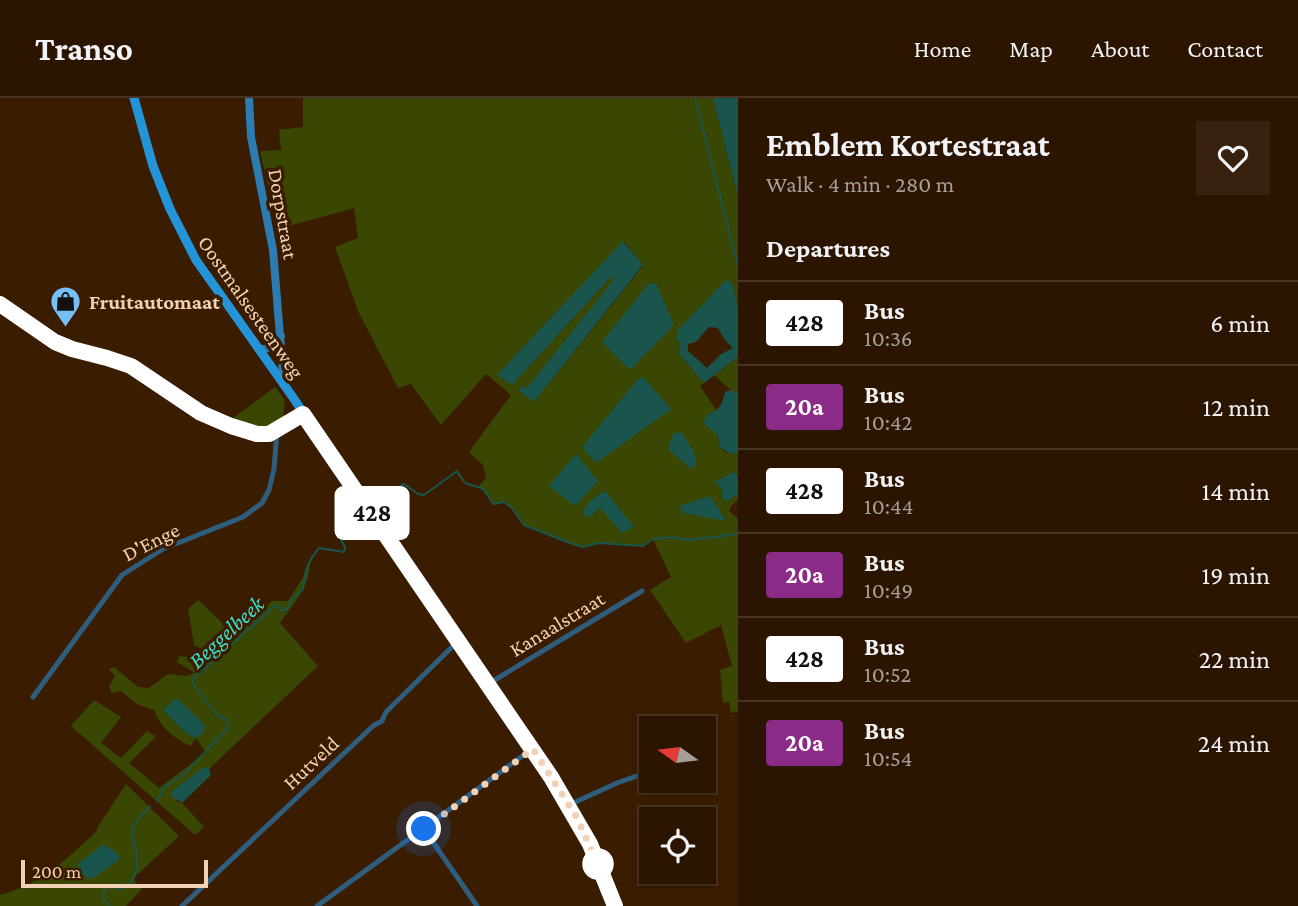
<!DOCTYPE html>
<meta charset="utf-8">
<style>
:root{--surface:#2c1500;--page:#38220f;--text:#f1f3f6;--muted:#a69f99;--line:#483422}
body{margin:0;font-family:"Crimson Pro",serif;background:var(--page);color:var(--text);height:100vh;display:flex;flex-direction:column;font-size:26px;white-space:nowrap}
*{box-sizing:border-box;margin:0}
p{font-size:23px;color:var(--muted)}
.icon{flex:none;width:38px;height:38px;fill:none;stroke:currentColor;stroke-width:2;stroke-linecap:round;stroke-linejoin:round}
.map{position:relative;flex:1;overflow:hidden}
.drawer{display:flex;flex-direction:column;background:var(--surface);width:560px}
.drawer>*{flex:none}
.badge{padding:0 14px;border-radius:5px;font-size:24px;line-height:46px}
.needle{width:46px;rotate:284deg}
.buttons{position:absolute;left:639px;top:618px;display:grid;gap:14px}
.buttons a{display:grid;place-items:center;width:77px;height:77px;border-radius:0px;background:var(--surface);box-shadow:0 2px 5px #0004,0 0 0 2px var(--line);font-size:35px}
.scale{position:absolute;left:21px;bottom:18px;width:187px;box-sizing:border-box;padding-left:7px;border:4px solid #f2d2b6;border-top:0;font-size:19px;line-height:24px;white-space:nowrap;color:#f2d2b6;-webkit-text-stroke:5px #3a1c00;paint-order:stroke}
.you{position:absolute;width:35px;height:35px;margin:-18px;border:5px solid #fff;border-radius:50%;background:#1a73e8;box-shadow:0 0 0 10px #1a73e833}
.map>.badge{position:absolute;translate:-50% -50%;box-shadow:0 0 0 4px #fff}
h2{padding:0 28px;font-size:26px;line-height:63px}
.round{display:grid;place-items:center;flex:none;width:74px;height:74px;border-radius:0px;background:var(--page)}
.headline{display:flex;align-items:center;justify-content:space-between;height:119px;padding:0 28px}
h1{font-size:33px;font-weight:700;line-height:52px}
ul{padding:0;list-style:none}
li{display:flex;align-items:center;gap:21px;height:84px;padding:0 28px;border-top:2px solid var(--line)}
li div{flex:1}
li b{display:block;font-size:26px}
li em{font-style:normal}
li .badge{min-width:77px;font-weight:700;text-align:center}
header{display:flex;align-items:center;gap:42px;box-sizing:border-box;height:98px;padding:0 35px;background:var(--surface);border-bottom:2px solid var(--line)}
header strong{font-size:33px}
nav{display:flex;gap:38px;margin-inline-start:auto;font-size:24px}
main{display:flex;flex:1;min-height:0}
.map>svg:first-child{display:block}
</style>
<header>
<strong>Transo</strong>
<nav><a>Home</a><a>Map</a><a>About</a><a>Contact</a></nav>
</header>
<main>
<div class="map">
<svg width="738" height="808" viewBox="0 0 738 808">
<rect width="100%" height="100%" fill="#3a1c00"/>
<g fill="#394702" fill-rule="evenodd">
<path d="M303,0H713L738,99V211L732,185L682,245L678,255L704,285L700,288L717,313L707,317L718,337L719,348L726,355H738V379L734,374C727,384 717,392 726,404L738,396V402L731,408L729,413L738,421V613L731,615L729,604L723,605L720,572L732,568L721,527L686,545L650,492L671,479L653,441L643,448L598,445L583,449L567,444L524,427L512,410L504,404L493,406L479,388L486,380L483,367L469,354L511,297L486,276L441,327L411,286L398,290L358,213L335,149L358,140L354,110L278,131L260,53L281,52L279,32L303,29ZM624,143L643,168L534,304L519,293L527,291L615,181L611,179L512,287L498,276Z"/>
<path d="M738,259V294L735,296L714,277Z"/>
<path d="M275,289L285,303L283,318L286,321C262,338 254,332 228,324Z"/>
<path d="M309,463C313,486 292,507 280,525L318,568L209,671L204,669L176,703L182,705L204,729L195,737L71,628L94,602L121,619L101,645L121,660L147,633L156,639L129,665L159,690L206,655L196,640L191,648C173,640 161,630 154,612L137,606L121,593L112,595L109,588L115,578L109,571L114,569L138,589L149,590L168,576L185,578L195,575L177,564L179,558L188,559L199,568L210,556L194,547L188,511L198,502L236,538L272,503H288L304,478Z"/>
<path d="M126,686L179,738L138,776V774L134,782L142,791L126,808H0V797C41,786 67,761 97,733V730Z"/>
</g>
<g fill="#19554c" fill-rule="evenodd">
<path d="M713,0H738V99Z"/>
<path d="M623,143L643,167L534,304L519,293L522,288L527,290L614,181L611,179L512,287L497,277Z"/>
<path d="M726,182L732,185L738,211V259L704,285L678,255L681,245L676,242L678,232ZM709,229L718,230L725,242L733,250L721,256L707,270L688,253V246L696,244Z"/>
<path d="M649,185L656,186L674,227L630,272L602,244Z"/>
<path d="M643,279L671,311L596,365L582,349L638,281Z"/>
<path d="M731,292L735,295L738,294V355C729,357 725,353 719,348L718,337L703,325L707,317C720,312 722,307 725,294Z"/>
<path d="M681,334L694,354L696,366L691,371L668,351L673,336Z"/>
<path d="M576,356L598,383L575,408L549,388Z"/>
<path d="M735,374L738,379V396L726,404L722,399V390L714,384Z"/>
<path d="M604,393L607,395L634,429L622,435L600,410L589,419L585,418L583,412L590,403Z"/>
<path d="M710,398L726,423L683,415L679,408Z"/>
<path d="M176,600L198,620L205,629L203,635L195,640L187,636L163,612Z"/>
<path d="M204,669L209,671L211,677L182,705L171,698L172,693Z"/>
<path d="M102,747L111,750L119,758V762L96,778L88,781L79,771L78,766Z"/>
</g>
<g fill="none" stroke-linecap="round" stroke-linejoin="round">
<g stroke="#19554c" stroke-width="2">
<path d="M695,0L738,168"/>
<path d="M379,404L387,395L404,386L418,396L424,397L457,373L465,385L484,391L493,406L504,404L512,410L524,427L567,444L583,449L598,445L643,448L653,441L671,439L689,442L738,436"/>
<path d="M157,703L164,689L183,677L228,630L227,622L217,617L193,586V581L272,510L279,507L281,513L287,511L292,500L303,491C304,475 308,463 319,450L344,454L345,449L336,433L348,422L360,417"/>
<path d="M109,808L103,801L104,793L109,788L122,791C137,781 139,770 136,752C135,746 131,742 132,736C133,724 143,716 150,708"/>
</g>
<g stroke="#2f5d7e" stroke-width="5">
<path d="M488,586L642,493"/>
<path d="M33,599L122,477L163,451L243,419L262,405L269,392L274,371L277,333"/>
<path d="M704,656L710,654"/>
<path d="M569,707L617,685L651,673"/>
<path d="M424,731L477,808"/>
<path d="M182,808L373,628L382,623L386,614L459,542"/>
<path d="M317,808L532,651"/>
</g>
<g stroke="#2d7cb1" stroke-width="8">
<path d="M249,0L251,39L273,152L284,287"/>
<path d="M0,206L55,244L72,251L107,260L131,268L201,315L231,328L257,336H269L303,316"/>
<path d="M259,252L268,250L281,238"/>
</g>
<path stroke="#2494d8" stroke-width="9" d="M134,0L153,68L170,111L196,162L292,298L551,679L590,746L615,808"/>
</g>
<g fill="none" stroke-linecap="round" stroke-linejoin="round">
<defs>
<path id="line" d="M0,206L55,244L72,251L107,260L131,268L201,315L231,328L257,336H269L303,316L551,679L590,746L615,808"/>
</defs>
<use href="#line" stroke="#fff" stroke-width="16"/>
<use href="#line" stroke="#fff" stroke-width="10"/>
<path stroke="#f2d2b6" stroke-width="7" stroke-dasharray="0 12.6" d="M424,731L533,651L576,718L598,766"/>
</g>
<defs>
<symbol id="shop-pin" viewBox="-11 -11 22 30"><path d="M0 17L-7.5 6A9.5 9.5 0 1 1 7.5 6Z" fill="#75c0f6" stroke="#3a1c00"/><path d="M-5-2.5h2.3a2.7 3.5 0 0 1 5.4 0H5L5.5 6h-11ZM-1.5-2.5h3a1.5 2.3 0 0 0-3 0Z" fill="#111"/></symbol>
</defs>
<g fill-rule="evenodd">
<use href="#shop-pin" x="48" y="186" width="35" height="47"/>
</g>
<circle fill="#fff" stroke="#fff" stroke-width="3.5" cx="598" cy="766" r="14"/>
<g text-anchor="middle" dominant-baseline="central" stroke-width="7" stroke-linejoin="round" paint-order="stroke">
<g font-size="21" fill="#f2d2b6" stroke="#3a1c00">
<text transform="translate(283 116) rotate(80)">Dorpstraat</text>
<text transform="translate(251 209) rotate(55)">Oostmalsesteenweg</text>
<text transform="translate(151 444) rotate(-27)">D'Enge</text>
<text transform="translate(557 526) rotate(-31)">Kanaalstraat</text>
<text transform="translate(311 665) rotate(-43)">Hutveld</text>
</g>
<g font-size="21" font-weight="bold" fill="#f2d2b6" stroke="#3a1c00" text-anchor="start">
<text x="89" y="204">Fruitautomaat</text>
</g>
<g font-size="23" font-style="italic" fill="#3bdec8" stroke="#3a1c00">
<text transform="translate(226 534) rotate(-43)">Beggelbeek</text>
</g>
</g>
</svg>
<div class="buttons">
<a><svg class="needle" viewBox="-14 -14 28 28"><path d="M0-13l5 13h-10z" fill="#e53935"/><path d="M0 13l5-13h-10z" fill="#a69f99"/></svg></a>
<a><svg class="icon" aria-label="locate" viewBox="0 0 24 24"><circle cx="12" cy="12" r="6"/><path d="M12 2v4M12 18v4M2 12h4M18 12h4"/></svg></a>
</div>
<div class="scale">200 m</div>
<div class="you" style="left:424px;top:731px"></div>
<b class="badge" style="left:372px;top:415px;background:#fff;color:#111">428</b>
</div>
<section class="drawer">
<div class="headline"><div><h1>Emblem Kortestraat</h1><p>Walk · 4 min · 280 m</p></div><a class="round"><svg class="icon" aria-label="heart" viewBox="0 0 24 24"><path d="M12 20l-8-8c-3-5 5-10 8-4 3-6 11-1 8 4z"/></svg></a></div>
<h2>Departures</h2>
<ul>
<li><span class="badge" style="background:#fff;color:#111">428</span><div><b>Bus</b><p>10:36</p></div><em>6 min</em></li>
<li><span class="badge" style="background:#8c2b87;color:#fff">20a</span><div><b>Bus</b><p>10:42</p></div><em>12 min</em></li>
<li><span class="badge" style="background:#fff;color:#111">428</span><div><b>Bus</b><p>10:44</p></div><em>14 min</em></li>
<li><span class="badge" style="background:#8c2b87;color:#fff">20a</span><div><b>Bus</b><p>10:49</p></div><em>19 min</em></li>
<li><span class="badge" style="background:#fff;color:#111">428</span><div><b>Bus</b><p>10:52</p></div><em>22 min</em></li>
<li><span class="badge" style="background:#8c2b87;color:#fff">20a</span><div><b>Bus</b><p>10:54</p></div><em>24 min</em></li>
</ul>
</section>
</main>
